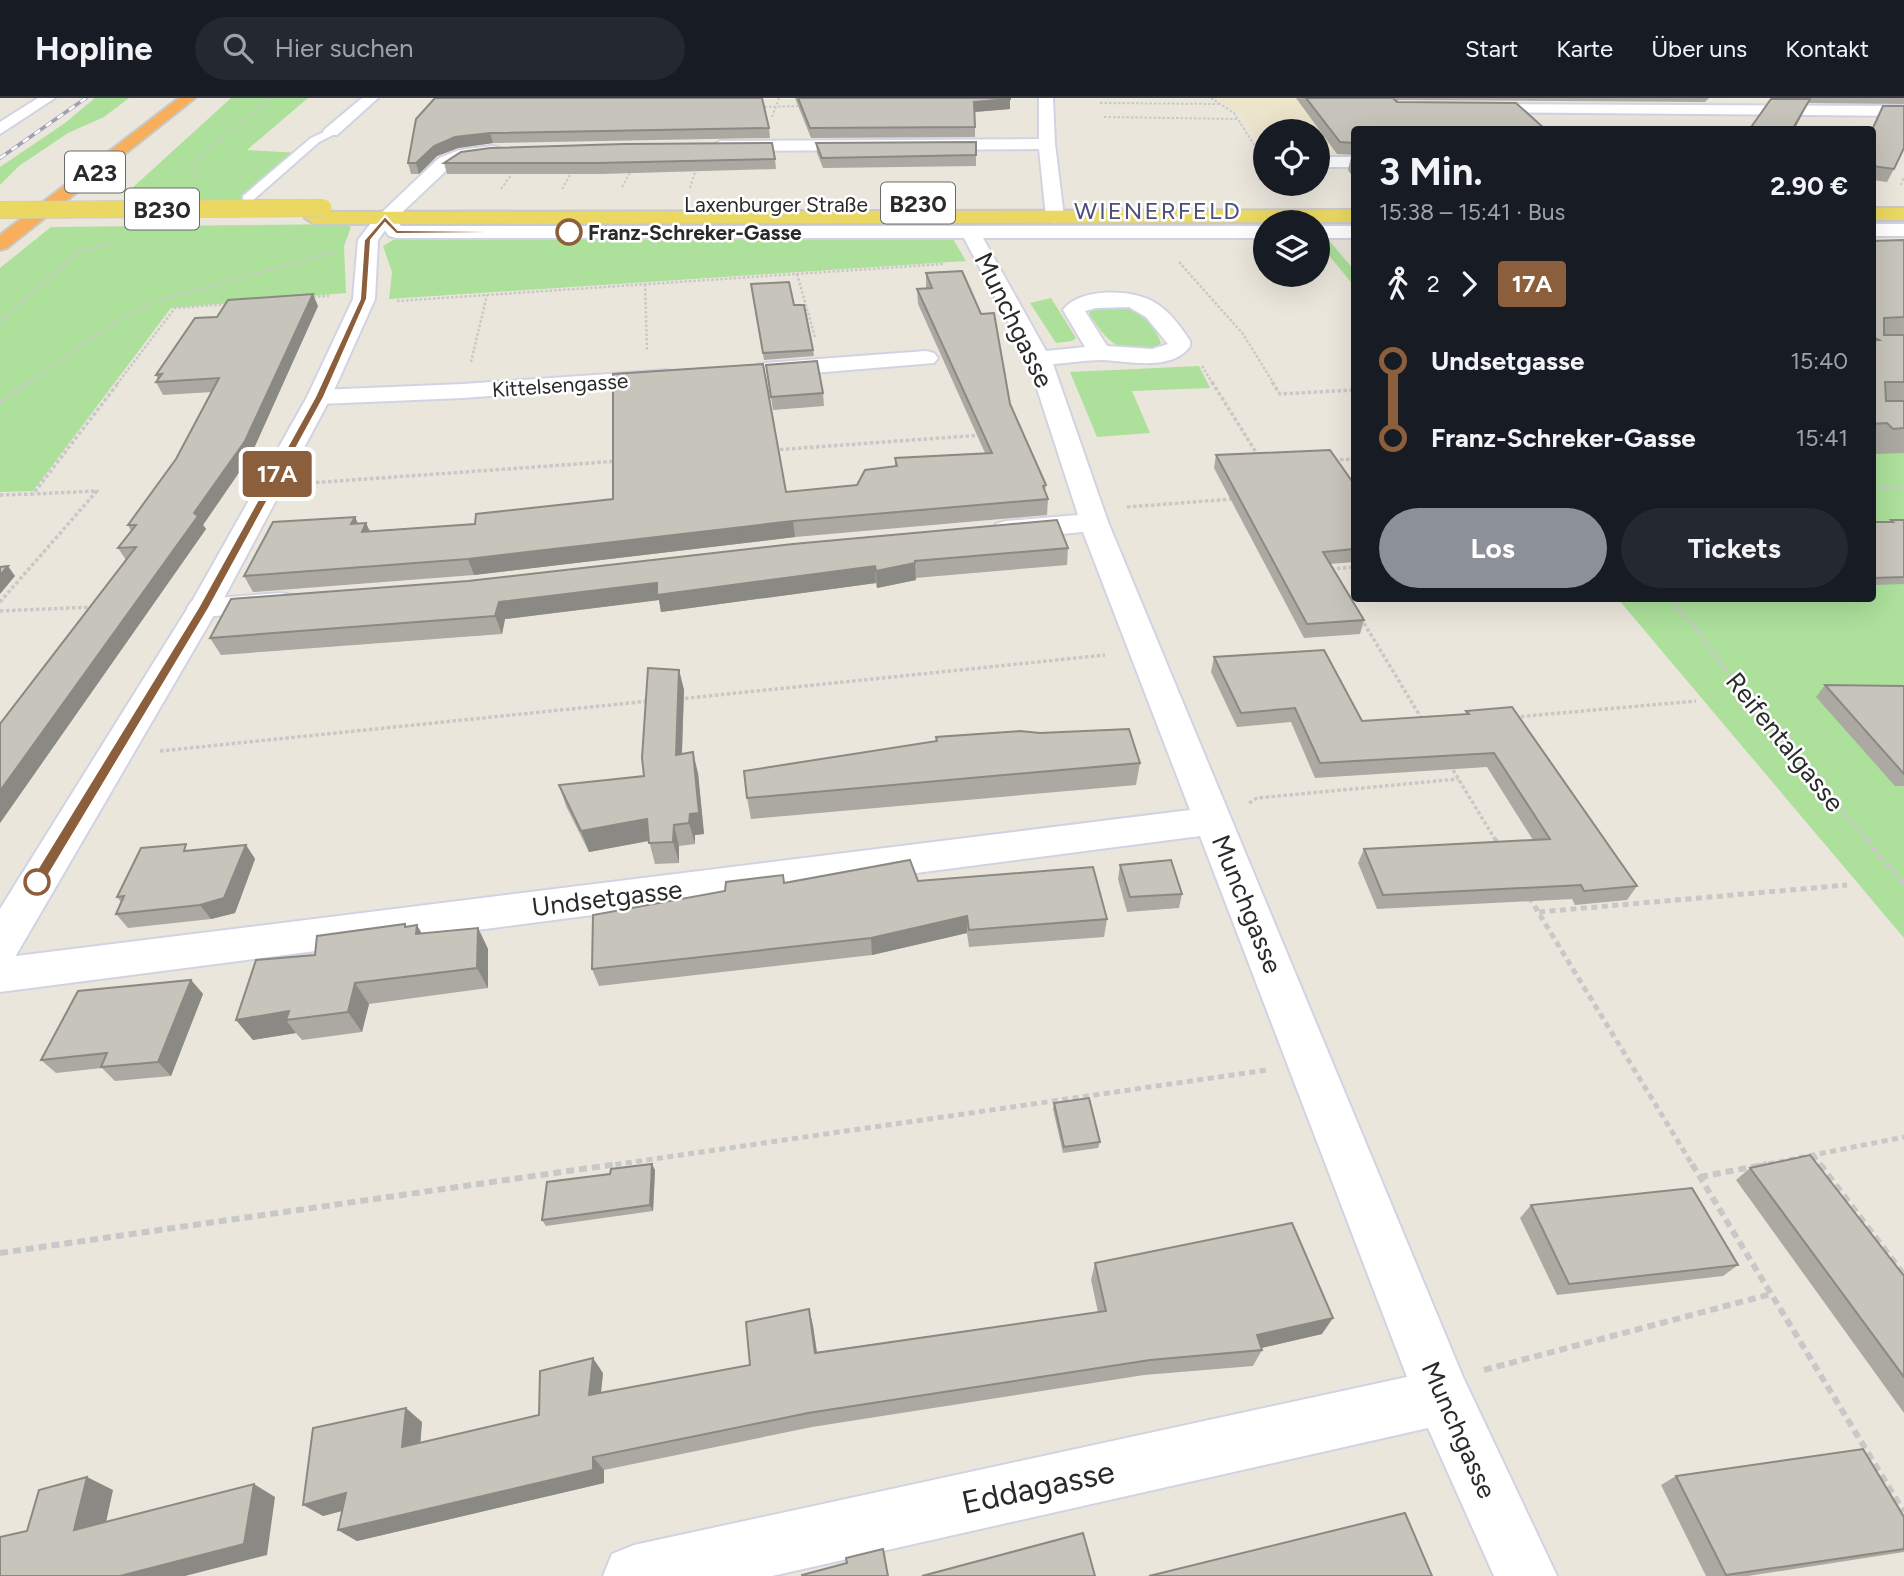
<!DOCTYPE html>
<html lang="de">
<meta charset="utf-8">
<style>
:root{--surface:#171b24;--page:#242831;--text:#f1f3f6;--muted:#9ea1a6;--line:#363941;--accent:#8c9099}
body{margin:0;font-family:Figtree,sans-serif;background:var(--page);color:var(--text);height:100vh;display:flex;flex-direction:column;font-size:26px;white-space:nowrap}
*{box-sizing:border-box;margin:0}
p{font-size:23px;color:var(--muted)}
.icon{flex:none;width:38px;height:38px;fill:none;stroke:currentColor;stroke-width:2;stroke-linecap:round;stroke-linejoin:round}
.map{position:relative;flex:1;overflow:hidden}
.side{position:absolute;left:1351px;top:28px;width:525px;height:476px;display:flex;flex-direction:column;background:var(--surface);border-radius:7px;box-shadow:0 7px 28px #0002}
.side>*{flex:none}
.badge{padding:0 14px;border-radius:5px;font-size:24px;line-height:46px}
.fabs{position:absolute;left:1253px;top:21px;display:grid;gap:14px}
.fabs a{display:grid;place-items:center;width:77px;height:77px;border-radius:50%;background:var(--surface);box-shadow:0 7px 28px #0002;font-size:35px}
.map>.badge{position:absolute;translate:-50% -50%;box-shadow:0 0 0 4px #fff}
.legs{display:flex;align-items:center;gap:10px;height:77px;padding:0 28px;font-size:23px}
.legs p{margin-inline-start:auto}
.head{display:flex;align-items:center;justify-content:space-between;height:119px;padding:0 28px}
h1{font-size:38px;font-weight:700;line-height:52px}
.action{display:flex;gap:14px;margin-top:auto;padding:14px 28px}
.action a{flex:1;height:80px;border-radius:42px;background:var(--accent);color:#fff;font-size:28px;font-weight:700;line-height:80px;text-align:center}
.action a+a{background:var(--page);color:var(--text)}
ul{padding:0 28px;list-style:none}
li{display:flex;align-items:center;gap:24px;height:77px;font-size:26px}
li i{display:grid;place-items:center;width:10px;height:100%;margin:0 9px;background:currentColor}
li i::after{content:'';width:18px;height:18px;margin:-9px;border:5px solid;border-radius:50%;background:var(--surface)}
li p{margin-inline-start:auto}
li:first-child i{background:linear-gradient(#0000 50%,currentColor 0)}
li:last-child i{background:linear-gradient(currentColor 50%,#0000 0)}
header{display:flex;align-items:center;gap:42px;box-sizing:border-box;height:98px;padding:0 35px;background:var(--surface);border-bottom:2px solid var(--line)}
header strong{font-size:33px}
nav{display:flex;gap:38px;margin-inline-start:auto;font-size:24px}
.search{width:490px;height:63px;background:var(--page);display:flex;align-items:center;gap:18px;box-sizing:border-box;padding:0 24px;border-radius:38px;color:var(--muted);font-size:26px}
.map>svg:first-child{display:block}
</style>
<header>
<strong>Hopline</strong>
<div class="search"><svg class="icon" aria-label="search" viewBox="0 0 24 24"><circle cx="10" cy="10" r="6"/><path d="M15 15l6 6"/></svg>Hier suchen</div>
<nav><a>Start</a><a>Karte</a><a>Über uns</a><a>Kontakt</a></nav>
</header>
<div class="map">
<svg width="1904" height="1478" viewBox="0 0 1904 1478">
<rect width="100%" height="100%" fill="#ebe6dc"/>
<path fill="#ece5cc" d="M1215,0H1379L1354,32V54L1318,55V33H1265V55L1241,16Z"/>
<g fill="#ace09b">
<path d="M95,0H129L104,19L68,35L19,68L0,87V69L65,25Z"/>
<path d="M231,0H308L247,52L300,55L249,101L330,102L172,104L184,93L130,92Z"/>
<path d="M346,126L351,129L344,148L346,195L171,210L33,393L0,394V170L51,129Z"/>
<path d="M1318,139L1327,140L1354,172V188L1318,144Z"/>
<path d="M865,141H953L966,163L389,201L392,174L383,148L393,142Z"/>
<path d="M1051,200L1076,240L1072,243L1056,245L1030,205Z"/>
<path d="M1123,206C1141,213 1154,226 1161,245C1155,251 1149,250 1141,251C1112,253 1104,237 1089,216L1092,210Z"/>
<path d="M1199,268L1210,290L1132,293L1150,335L1097,339L1070,274Z"/>
<path d="M1873,331H1904V840L1618,501L1872,500Z"/>
</g>
<g fill="none" stroke-linecap="round" stroke-linejoin="round">
<defs>
<path id="lane" d="M331,31L335,32V36L319,44L251,104H243V98L311,40Z"/>
<g id="street">
<path d="M38,0H55L0,36V24Z"/>
<path d="M362,0H378L337,37H325L323,34L325,31Z"/>
<path d="M1039,0H1053L1055,46L1064,119L1055,125L1046,119L1039,51L720,53L712,48L720,43L1039,41Z"/>
<path d="M1471,6L1904,8V18L1466,14L1463,11Z"/>
<path d="M492,48L498,49L500,53L498,57L463,62L451,68L395,121L401,128H1265V140H983L1046,253L1085,249L1063,212C1079,190 1130,191 1152,203C1168,211 1181,229 1190,243V248C1172,274 1129,263 1102,262C1086,262 1069,265 1053,266L1108,424L1463,1279L1557,1478H1494L1428,1330L772,1478H603L612,1456L634,1447L1407,1279L1200,738L0,894V860L1190,712L1083,434L1006,441L996,438L992,432L996,426L1006,423L1078,417L1027,260L964,140H396L389,138L376,120L439,60L459,52ZM1129,209L1146,219L1168,246L1152,251L1107,248L1085,213L1096,210Z"/>
<rect x="1318" y="59" width="36" height="10"/>
<rect x="1872" y="126" width="32" height="12"/>
<rect x="1318" y="128" width="36" height="12"/>
<path d="M926,253L934,255L938,260L934,265L765,279L757,277L753,272L757,267L765,265Z"/>
<path d="M667,272L675,274L679,279L675,284L463,300L319,306L310,304L307,299L310,294L319,292L463,286Z"/>
<path d="M281,495L292,497L297,504L292,511L203,519L192,517L187,510L192,503L203,501Z"/>
</g>
<path id="secondary" d="M385,114L394,120L378,142L375,201L331,299L224,500L15,859L0,864V811L194,500L307,299L353,201L358,142L378,116Z"/>
<g id="primary">
<rect x="1872" y="110" width="32" height="12"/>
<path d="M1354,112V124L314,126L305,120L314,114Z"/>
</g>
<path id="highway" d="M179,0H195L7,150L0,152V137Z"/>
</defs>
<use href="#lane" stroke="#d2d3e2" stroke-width="4"/>
<use href="#street" stroke="#d2d3e2" stroke-width="4"/>
<use href="#secondary" stroke="#d2d3e2" stroke-width="4"/>
<use href="#primary" stroke="#c8c8c8" stroke-width="4"/>
<use href="#highway" stroke="#c8c8c8" stroke-width="4"/>
<g stroke="#c8c8c8" stroke-width="2" stroke-dasharray="2.5 2" stroke-linecap="butt">
<path d="M1211,0L1234,15L1265,64"/>
<path d="M1100,5L1220,6"/>
<path d="M760,9L804,8"/>
<path d="M772,19L779,0"/>
<path d="M1104,19L1238,21"/>
<path d="M197,81L194,63L272,0"/>
<path d="M1901,87L1904,78"/>
<path d="M622,89L630,75"/>
<path d="M690,90L697,68"/>
<path d="M501,91L511,77"/>
<path d="M562,91L570,77"/>
</g>
<g stroke="#c8c8c8" stroke-width="2.5" stroke-dasharray="2.5 2" stroke-linecap="butt">
<path d="M1179,164L1243,236L1274,286"/>
<path d="M797,176L815,239"/>
<path d="M645,186L647,252"/>
<path d="M309,199L329,198"/>
<path d="M397,203L944,166"/>
<path d="M0,223L79,154L112,145"/>
<path d="M471,264L487,197"/>
<path d="M1202,268L1213,286"/>
<path d="M27,286L118,222L158,202L335,154"/>
<path d="M117,286L175,210L231,206"/>
</g>
<g stroke="#c8c8c8" stroke-width="3.5" stroke-dasharray="3.5 2.5" stroke-linecap="butt">
<path d="M1212,284L1259,359"/>
<path d="M1272,284L1280,296L1354,292"/>
<path d="M0,304L29,284"/>
<path d="M774,352L982,337"/>
<path d="M1334,362L1354,361"/>
<path d="M310,385L619,363"/>
<path d="M1872,390H1904"/>
<path d="M0,397L33,396L119,284"/>
<path d="M1127,409L1233,401"/>
<path d="M1331,471L1354,469"/>
<path d="M1669,500L1696,530L1744,598L1868,743"/>
<path d="M0,504L97,393L34,396"/>
<path d="M0,513L94,509"/>
<path d="M1361,520L1423,623"/>
<path d="M679,601L1105,557"/>
<path d="M1515,619L1696,603"/>
<path d="M160,653L649,603"/>
<path d="M1450,667L1496,743"/>
<path d="M1249,705L1257,700L1458,681"/>
</g>
<g stroke="#c8c8c8" stroke-width="5" stroke-dasharray="6 4.5" stroke-linecap="butt">
<path d="M1495,741L1498,746"/>
<path d="M1866,741L1904,786"/>
<path d="M1529,799L1693,1068"/>
<path d="M1539,814L1847,787"/>
<path d="M1813,1057L1821,1068"/>
<path d="M605,1068L1267,972"/>
<path d="M1758,1068L1904,1039"/>
</g>
<g stroke="#c8c8c8" stroke-width="6" stroke-dasharray="8 5" stroke-linecap="butt">
<path d="M1692,1066L1904,1414"/>
<path d="M1820,1066L1904,1177"/>
<path d="M1700,1079L1767,1066"/>
<path d="M0,1155L617,1066"/>
<path d="M1484,1272L1771,1196"/>
</g>
<use href="#lane" fill="#fff" fill-rule="evenodd"/>
<use href="#street" fill="#fff" fill-rule="evenodd"/>
<use href="#secondary" fill="#fff" fill-rule="evenodd"/>
<use href="#primary" fill="#ead863" fill-rule="evenodd"/>
<use href="#highway" fill="#f7af5c" fill-rule="evenodd"/>
<defs>
<path id="rail" d="M0,60L86,0"/>
</defs>
<use href="#rail" stroke="#9fa0b3" stroke-width="3.5"/>
<use href="#rail" stroke="#fff" stroke-width="2.5" stroke-dasharray="7" stroke-linecap="butt"/>
<defs>
<path id="primary-bridge" d="M0,112L323,110"/>
</defs>
<use href="#primary-bridge" stroke="#c8c8c8" stroke-width="18" stroke-linecap="butt"/>
<use href="#primary-bridge" stroke="#ead863" stroke-width="17"/>
</g>
<g fill="#aba9a1">
<path d="M795,0H1010V11L975,14V39L811,40Z"/>
<path d="M1296,0H1709L1705,4L1399,2L1354,32V57L1337,56Z"/>
<path d="M1775,0H1904V6L1808,5L1794,32H1749Z"/>
<path d="M416,21L769,30L770,40L493,45L458,50L437,58L419,76H411L408,65Z"/>
<path d="M1872,32L1894,71L1887,84L1872,82Z"/>
<path d="M976,44V68L823,70L817,55L816,45Z"/>
<path d="M1351,59H1354V81L1348,72Z"/>
<path d="M775,61L776,71L600,76H447L444,65Z"/>
<path d="M1904,142V355L1877,356L1872,352V143Z"/>
<path d="M926,175L1010,306L1046,387L1045,393L1048,401L1047,417L795,439L474,477L253,494L244,478L355,419L358,426L366,425L370,433L475,426L857,387L895,368V360L985,355L918,206L917,191L926,190Z"/>
<path d="M751,186L794,207L813,252L814,258L764,262Z"/>
<path d="M318,208L251,357L203,427L206,431L0,725V626L126,462L118,450L131,433L128,427L176,361L212,294L163,297L156,284L158,282L156,277Z"/>
<path d="M766,267L823,295L824,308L773,312Z"/>
<path d="M1216,357L1354,386V464L1330,466L1364,522L1360,536L1304,540L1214,370Z"/>
<path d="M1891,422H1904V486L1872,487V424H1890Z"/>
<path d="M1068,450L1067,467L915,480L916,482L877,490L876,485L661,514L659,502L505,521L502,536L221,557L210,540L231,501Z"/>
<path d="M1214,559L1362,623L1465,617L1466,613L1637,788L1627,802L1575,807L1572,801L1377,811L1358,765L1364,751L1533,742L1487,669L1315,680L1291,624L1237,629L1211,574Z"/>
<path d="M679,572L684,592L682,656L698,675L704,736L695,737V746L679,748V765L655,766L649,743L589,754L566,708L559,687L644,678Z"/>
<path d="M1825,587L1904,588V688H1895L1816,599Z"/>
<path d="M936,639L1140,665L1136,687L751,721L747,700L937,643Z"/>
<path d="M246,747L255,761L235,815L211,821L128,830L116,816L121,804L117,799L191,752Z"/>
<path d="M1120,767L1182,796L1179,810L1127,814L1118,781Z"/>
<path d="M918,783L1107,821L1104,839L969,849L967,835L872,857L599,888L592,871L784,785Z"/>
<path d="M407,829L422,836L478,830L488,851V890L369,906L362,934L302,942L296,935L253,942L236,922L315,857Z"/>
<path d="M191,882L203,896L171,978L115,983L102,970L56,975L41,962Z"/>
<path d="M1054,1005L1100,1044L1098,1050L1063,1055L1053,1011Z"/>
<path d="M1750,1070L1904,1178V1315L1736,1082Z"/>
<path d="M655,1072L653,1113L546,1128L542,1122Z"/>
<path d="M1531,1107L1738,1167L1723,1178L1557,1197L1520,1120Z"/>
<path d="M1095,1165L1322,1236L1261,1250L1262,1252L1253,1268L1144,1277L812,1329L604,1372V1385L357,1443L338,1432L342,1413L323,1418L422,1324L420,1345L539,1317L603,1275L601,1295L750,1267L809,1211L813,1228L817,1254L1098,1214L1091,1182Z"/>
<path d="M1676,1378L1904,1419V1454L1748,1478H1706L1661,1387Z"/>
</g>
<g fill="#8b8983">
<path d="M1010,1V11L974,14V4Z"/>
<path d="M1810,1L1794,32H1792Z"/>
<path d="M490,35L493,45L458,50L437,58L419,76L416,65L434,48L455,39Z"/>
<path d="M313,196L318,208L251,357L203,427L206,431L0,725V693L194,415Z"/>
<path d="M355,419L362,435L351,426Z"/>
<path d="M793,423L795,439L474,477L468,461Z"/>
<path d="M366,425L373,442L362,434Z"/>
<path d="M915,465L916,482L877,490L876,473Z"/>
<path d="M8,468L15,478L0,496V477Z"/>
<path d="M875,468L876,485L661,514L659,502L505,521L502,536L495,518L499,504L657,485Z"/>
<path d="M679,572L684,592L681,678L676,657Z"/>
<path d="M693,654L698,675L704,736L695,737V746L689,725Z"/>
<path d="M647,721L653,742L589,754L581,733Z"/>
<path d="M674,727L679,748V765L673,744Z"/>
<path d="M246,747L255,761L235,815L211,821L200,807Z"/>
<path d="M967,818V835L872,857L871,840Z"/>
<path d="M417,827L429,848L416,836Z"/>
<path d="M478,830L488,851V890L477,870Z"/>
<path d="M191,882L203,896L171,978L158,964Z"/>
<path d="M355,885L369,906L362,934L348,914Z"/>
<path d="M289,913L286,922L296,935L253,942L236,922Z"/>
<path d="M652,1066L655,1072L653,1113L650,1107Z"/>
<path d="M809,1211L813,1228L819,1270L815,1255Z"/>
<path d="M1333,1220L1322,1236L1248,1253L1257,1237Z"/>
<path d="M593,1260L603,1275L599,1311L589,1297Z"/>
<path d="M406,1310L422,1324L419,1362L402,1349Z"/>
<path d="M593,1359L604,1372V1385L357,1443L338,1432Z"/>
<path d="M87,1379L113,1392L102,1443L74,1432Z"/>
<path d="M254,1386L275,1399L267,1457L185,1478H120Z"/>
<path d="M346,1395L364,1407L323,1418L303,1407Z"/>
</g>
<g fill="#c7c4bb" stroke="#8b8983" stroke-width="2">
<path d="M435,0H762L769,30L490,35L455,39L434,48L416,65H408L416,21Z"/>
<path d="M798,0H1010V1L974,4L975,29L810,30Z"/>
<path d="M1306,0H1393L1397,4L1516,5L1546,32H1354V45L1340,44Z"/>
<path d="M1771,1H1810L1792,32H1749Z"/>
<path d="M1883,8H1904V50L1894,71L1872,68V32Z"/>
<path d="M976,44V57L822,60L816,45Z"/>
<path d="M772,45L775,61L597,65H444L461,54L490,50L624,46Z"/>
<path d="M1904,142V219L1884,220V237H1904V284H1885L1886,303H1904V330L1893,331L1887,325L1872,326V242H1879L1872,238V143Z"/>
<path d="M962,173L981,216L994,215L1010,306L1046,387L1043,388L1048,401L793,423L468,461L244,478L273,424L355,419L351,426L366,425L362,434L475,426L476,416L613,401V276L763,266L786,394L857,387L865,372L897,368L895,360L992,355L917,191L932,190L926,175Z"/>
<path d="M789,184L794,207H804L813,252L763,255L751,186Z"/>
<path d="M313,196L245,343L194,415L198,418L0,693V626L136,449L118,450L136,427H128L176,361L219,280L156,284L162,276L156,277L195,220L217,219L228,202Z"/>
<path d="M817,263L823,295L771,299L766,267Z"/>
<path d="M1330,352L1354,386V451L1323,454L1364,522L1307,526L1216,357Z"/>
<path d="M1057,422L1068,450L915,463V465L876,473L875,468L657,497V485L499,504L495,518L210,540L231,501L468,483L793,446Z"/>
<path d="M1891,422H1904V479L1872,480V424H1893Z"/>
<path d="M8,468L0,477V469Z"/>
<path d="M1324,552L1362,623L1469,616L1466,613L1512,609L1637,788L1584,793L1581,787L1383,797L1364,751L1550,741L1494,655L1320,665L1295,610L1241,615L1214,559Z"/>
<path d="M648,570L679,572L676,657L693,654L699,715L690,716L689,725L674,727L673,744L649,745L647,721L581,733L559,687L644,678L642,660Z"/>
<path d="M1825,587L1904,588V676Z"/>
<path d="M1129,631L1140,665L747,700L744,673L937,643L936,639L1020,633L1040,635Z"/>
<path d="M186,746L184,753L246,747L224,800L200,807L116,816L124,798L117,799L141,750Z"/>
<path d="M910,762L918,783L1093,769L1107,821L969,832L967,818L871,840L592,871L593,817L725,793L726,784L783,777L784,785Z"/>
<path d="M1171,762L1182,796L1130,799L1120,767Z"/>
<path d="M405,826V829L417,827L416,836L478,830L477,870L355,885L348,914L286,922L289,913L236,922L256,862L315,857L317,838Z"/>
<path d="M191,882L158,964L101,969L107,955L41,962L78,893Z"/>
<path d="M1089,1000L1100,1044L1064,1049L1054,1005Z"/>
<path d="M1810,1057L1904,1178V1279L1750,1070Z"/>
<path d="M652,1066L650,1107L542,1122L547,1084L610,1076L611,1071Z"/>
<path d="M1692,1090L1738,1167L1569,1186L1531,1107Z"/>
<path d="M1292,1125L1333,1220L1257,1237L1262,1252L1150,1262L808,1315L593,1359V1372L338,1432L346,1395L303,1407L313,1330L406,1310L402,1349L539,1317L540,1273L593,1260L589,1297L750,1267L746,1224L809,1211L815,1255L1106,1213L1095,1165Z"/>
<path d="M1863,1351L1904,1419V1451L1726,1477L1676,1378Z"/>
<path d="M87,1379L74,1432L254,1386L244,1446L120,1478H0V1439L27,1433L39,1392Z"/>
<path d="M1405,1415L1432,1478H1149Z"/>
<path d="M1083,1435L1095,1478H922Z"/>
<path d="M883,1451L888,1478H802V1477L847,1465L846,1460Z"/>
</g>
<path fill="#8b5e3c" stroke="#fff" stroke-width="2" d="M385,118L398,132L573,134L396,136L385,125L371,142L367,201L324,299L209,510L42,788H32V780L198,510L315,299L360,201L364,142Z"/>
<g fill="#fff" stroke="#8b5e3c" stroke-width="3.5">
<circle cx="569" cy="134" r="12"/>
<circle cx="37" cy="784" r="12"/>
</g>
<g text-anchor="middle" dominant-baseline="central" stroke-width="5" stroke-linejoin="round" paint-order="stroke">
<g font-size="21" fill="#2a2a2a" stroke="#fff">
<text x="776" y="106">Laxenburger Straße</text>
<text transform="translate(560 287) rotate(-4)">Kittelsengasse</text>
</g>
<g font-size="21" font-weight="bold" fill="#2a2a2a" stroke="#fff" text-anchor="start">
<text x="588" y="134">Franz-Schreker-Gasse</text>
</g>
<g fill="#fff" stroke="#6a6a6a" stroke-width="2">
<rect x="65" y="53.5" width="60" height="41" rx="5"/>
<rect x="881" y="84.5" width="74" height="41" rx="5"/>
<rect x="125" y="90.5" width="74" height="41" rx="5"/>
</g>
<g font-size="24" font-weight="bold" fill="#2a2a2a">
<text x="95" y="74">A23</text>
<text x="918" y="105">B230</text>
<text x="162" y="111">B230</text>
</g>
<g font-size="24" letter-spacing="2" fill="#4c5078" stroke="#fff">
<text x="1158" y="112">WIENERFELD</text>
</g>
<g font-size="26" fill="#2a2a2a" stroke="#fff">
<text transform="translate(1014 222) rotate(64)">Munchgasse</text>
<text transform="translate(1785 644) rotate(51)">Reifentalgasse</text>
<text transform="translate(607 800) rotate(-7)">Undsetgasse</text>
<text transform="translate(1247 806) rotate(68)">Munchgasse</text>
<text transform="translate(1459 1332) rotate(66)">Munchgasse</text>
</g>
<g font-size="32" fill="#2a2a2a" stroke="#fff">
<text transform="translate(1038 1389) rotate(-12)">Eddagasse</text>
</g>
</g>
</svg>
<div class="fabs">
<a><svg class="icon" aria-label="locate" viewBox="0 0 24 24"><circle cx="12" cy="12" r="6"/><path d="M12 2v4M12 18v4M2 12h4M18 12h4"/></svg></a>
<a><svg class="icon" aria-label="layers" viewBox="0 0 24 24"><path d="M12 4l9 5-9 5-9-5zM3 14l9 5 9-5"/></svg></a>
</div>
<b class="badge" style="left:277px;top:376px;background:#8b5e3c;color:#fff">17A</b>
<section class="side">
<div class="head"><div><h1>3 Min.</h1><p>15:38 – 15:41 · Bus</p></div><b>2.90 €</b></div>
<div class="legs"><svg class="icon" aria-label="walk" viewBox="0 0 24 24"><circle cx="13" cy="4" r="2"/><path d="M13 8l-2 6 4 7M11 14l-3 7M7 12l3-4h3l4 4"/></svg>2<svg class="icon" aria-label="forward" viewBox="0 0 24 24"><path d="M9 5l7 7-7 7"/></svg><b class="badge" style="background:#8b5e3c;color:#fff">17A</b></div>
<ul>
<li><i style="color:#8b5e3c"></i><b>Undsetgasse</b><p>15:40</p></li>
<li><i style="color:#8b5e3c"></i><b>Franz-Schreker-Gasse</b><p>15:41</p></li>
</ul>
<div class="action"><a>Los</a><a>Tickets</a></div>
</section>
</div>
